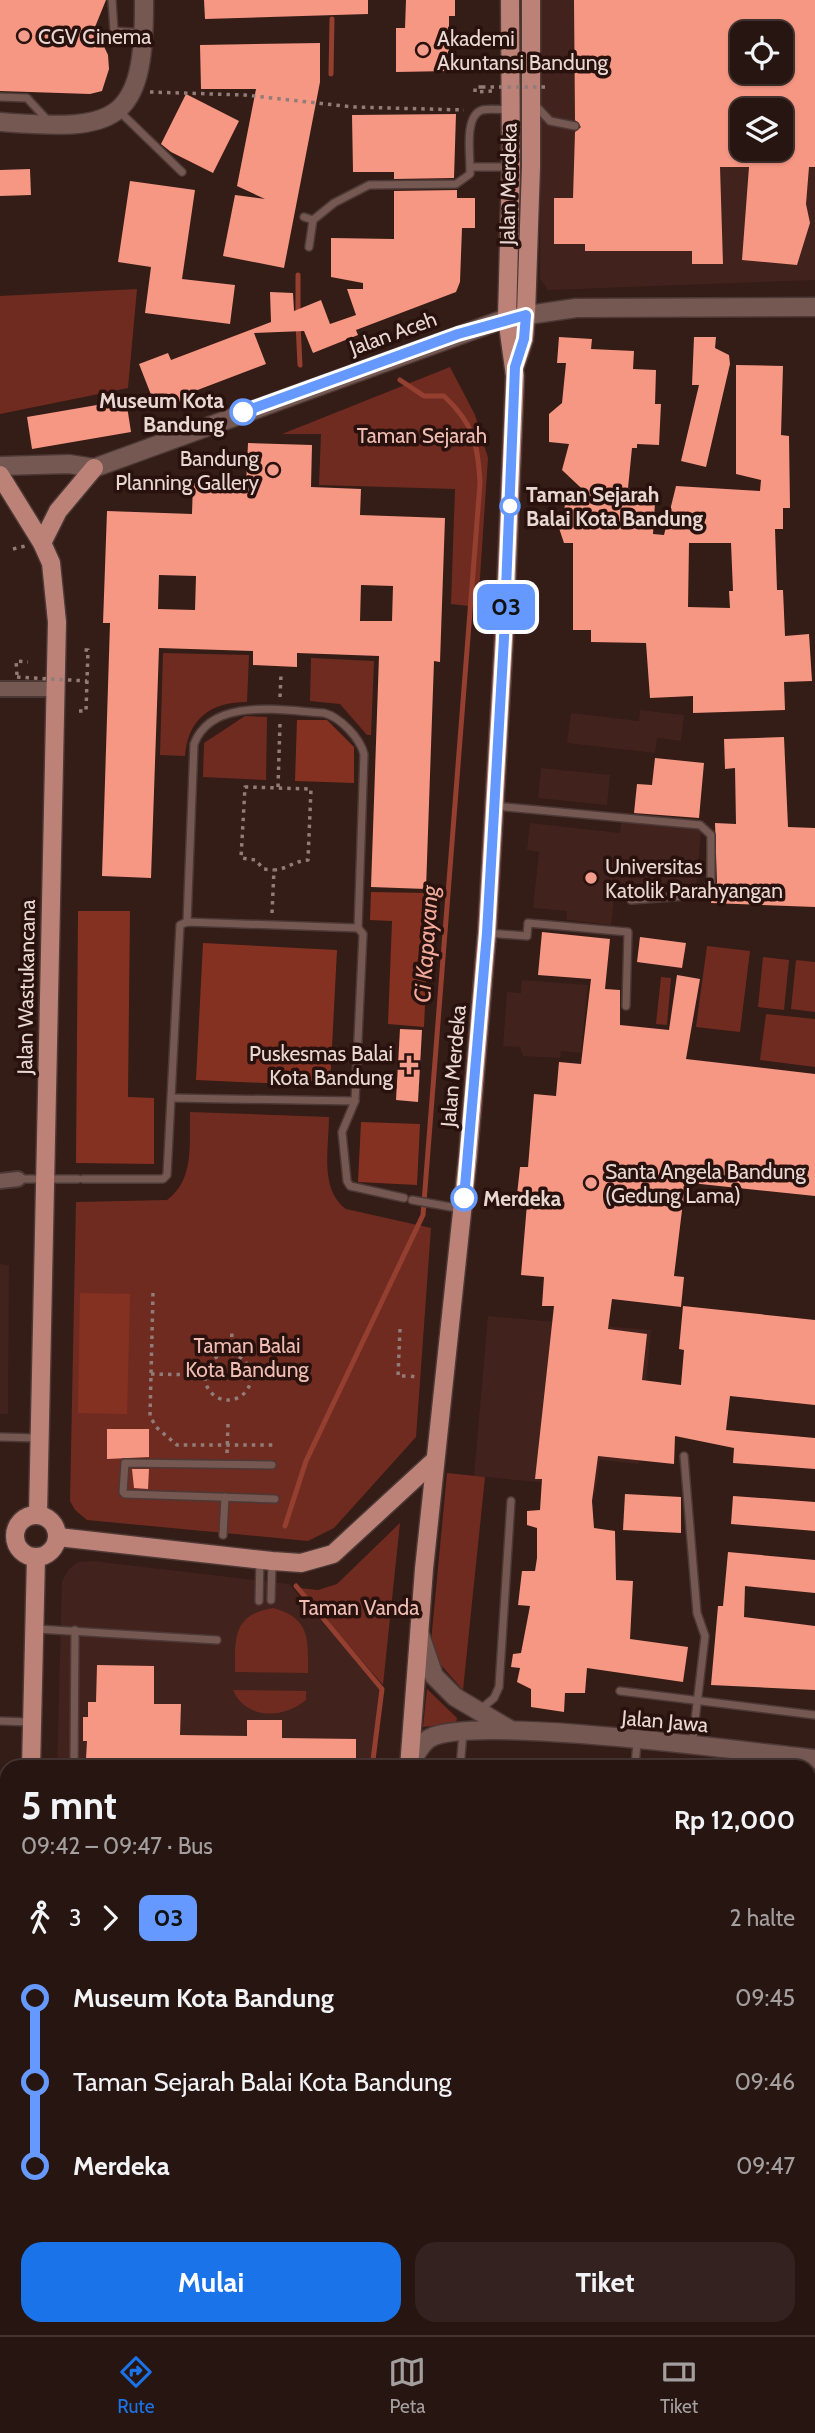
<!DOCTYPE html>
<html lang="id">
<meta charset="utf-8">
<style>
:root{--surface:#271511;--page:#33221f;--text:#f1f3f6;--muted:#a49f9f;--line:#433431;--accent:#1a73e8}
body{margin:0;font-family:Cabin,sans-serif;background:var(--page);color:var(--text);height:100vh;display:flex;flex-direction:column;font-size:26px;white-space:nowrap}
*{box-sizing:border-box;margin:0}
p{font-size:23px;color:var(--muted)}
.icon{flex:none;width:38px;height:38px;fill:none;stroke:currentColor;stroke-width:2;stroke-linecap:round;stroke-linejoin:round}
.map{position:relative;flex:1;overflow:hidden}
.details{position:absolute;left:0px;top:1760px;width:816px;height:576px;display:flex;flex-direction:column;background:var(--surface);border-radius:21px 21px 0 0;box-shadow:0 2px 5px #0004,0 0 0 2px var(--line)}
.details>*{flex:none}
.badge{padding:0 14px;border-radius:10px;font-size:24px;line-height:46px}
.controls{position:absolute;left:730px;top:21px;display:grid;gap:14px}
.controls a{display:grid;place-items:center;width:63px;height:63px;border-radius:14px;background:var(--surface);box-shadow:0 2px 5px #0004,0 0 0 2px var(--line);font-size:35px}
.map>.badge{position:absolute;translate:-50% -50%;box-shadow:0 0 0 4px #fff}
.legs{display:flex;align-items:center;gap:10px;height:77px;padding:0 21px;font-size:23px}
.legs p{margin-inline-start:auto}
.summary{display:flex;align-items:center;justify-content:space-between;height:119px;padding:0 21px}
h1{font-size:38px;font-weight:700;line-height:52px}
.button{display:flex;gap:14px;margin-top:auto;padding:14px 21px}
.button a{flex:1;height:80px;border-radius:21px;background:var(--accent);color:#fff;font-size:28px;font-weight:700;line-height:80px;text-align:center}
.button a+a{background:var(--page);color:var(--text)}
ul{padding:0 21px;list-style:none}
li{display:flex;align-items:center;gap:24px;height:84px;font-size:26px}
li i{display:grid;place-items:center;width:10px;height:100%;margin:0 9px;background:currentColor}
li i::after{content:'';width:18px;height:18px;margin:-9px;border:5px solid;border-radius:50%;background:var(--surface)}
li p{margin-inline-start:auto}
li:first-child i{background:linear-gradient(#0000 50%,currentColor 0)}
li:last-child i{background:linear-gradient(currentColor 50%,#0000 0)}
.menu{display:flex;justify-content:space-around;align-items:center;height:98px;border-top:2px solid var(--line);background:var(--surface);font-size:19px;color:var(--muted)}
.menu a{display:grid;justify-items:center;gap:4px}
.menu .on{color:var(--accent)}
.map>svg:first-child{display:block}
</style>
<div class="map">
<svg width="815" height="2335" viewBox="0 0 815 2335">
<rect width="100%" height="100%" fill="#341c17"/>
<g fill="#42221c" fill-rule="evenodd">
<path d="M541,0H815V280L548,290L540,279ZM742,33H780V72H742ZM742,110H780V149H742Z"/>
<path d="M640,710L684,715L681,741L657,738L655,753L567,743L571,713L639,721Z"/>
<path d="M541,768L610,775L607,805L538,798Z"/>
<path d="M621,822L701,829L696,891L616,885L611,925L567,920V911L533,908L539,852L527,850L530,823L620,833Z"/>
<path d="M522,980L588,985L581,1053L561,1051L560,1058L523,1056L520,1047L503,1046L507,992L521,993Z"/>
<path d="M0,1264L9,1265L8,1414H0Z"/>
<path d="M488,1316L651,1330L639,1464L600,1460L595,1493L562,1488L561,1484L474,1476Z"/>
<path d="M93,1561L289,1584L380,1688L373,1767L57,1768L62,1581L69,1569L78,1562Z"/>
<path d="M0,2292L7,2293V2329H121L119,2335H0Z"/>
<path d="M367,2329H566L563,2335H371L367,2333Z"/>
</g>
<g fill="#702b20">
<path d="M137,289L128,388L0,414V296Z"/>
<path d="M450,367L475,415L488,458L478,607L451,604L455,489L319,485L321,434H282Z"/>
<path d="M163,653L249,655L247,702C210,702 188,719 185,756L160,755Z"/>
<path d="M311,658L374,661L371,735H367L340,704L310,701Z"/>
<path d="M245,716L267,717L266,780L203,777L204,743Z"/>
<path d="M707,946L750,951L740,1032L696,1027Z"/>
<path d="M763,957L789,960L784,1010L758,1007Z"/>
<path d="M796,960L815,962V1012L791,1009Z"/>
<path d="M661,977L671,978L667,1025L656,1024Z"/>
<path d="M766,1014L815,1019V1067L760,1060Z"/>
<path d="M190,1112L329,1117C329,1147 319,1189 346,1209L431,1228L416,1437L334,1528L308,1541L87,1520L75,1510L70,1501L76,1202L167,1200C195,1179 189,1143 190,1112Z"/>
<path d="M447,1473L485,1477L463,1690L440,1664L431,1642Z"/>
<path d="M400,1523L383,1685L299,1588L318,1590L337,1584Z"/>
<path d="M273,1608C311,1618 308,1640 308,1673L235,1672C235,1637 233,1615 273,1608Z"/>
<path d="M427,1689L457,1718L456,1723L423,1727Z"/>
<path d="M233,1690L306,1691V1700C283,1719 246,1720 233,1690Z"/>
</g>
<g fill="#843122">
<path d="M297,720H327L354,747V783L295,781Z"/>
<path d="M371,892L430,893L424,1027L388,1024L392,921L370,920Z"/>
<path d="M78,911H130L128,1097L154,1098V1164L76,1163Z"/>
<path d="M203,943L337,950L330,1086L196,1080Z"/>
<path d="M361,1122L420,1124L417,1185L358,1182Z"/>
<path d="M80,1293L130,1294L127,1414L78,1413Z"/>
</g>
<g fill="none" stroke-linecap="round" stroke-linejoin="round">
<g stroke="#943f30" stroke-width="5">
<path d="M331,74L332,19"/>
<path d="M298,314V275"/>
<path d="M298,324L300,365"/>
<path d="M285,1526L306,1461L423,1215L480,483C478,444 474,424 444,396H424L400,380"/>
<path d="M296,1586L382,1689L372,1768"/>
</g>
</g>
<g fill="#f69784" fill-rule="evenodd">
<path d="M0,0H106L95,27L108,55L109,69L102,91L90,94L0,91Z"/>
<path d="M204,0H368V14L205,19Z"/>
<path d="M406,0H455V16H449V71L396,72V28H405Z"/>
<path d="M574,0H815V167H809L806,204L810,223L797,265L742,260L749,167H720L723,264H692V251H585V244H554V198H573L575,132L581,127L575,120ZM742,33H780V72H742ZM742,110H780V149H742Z"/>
<path d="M320,43V82L284,268L223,256L235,195L265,199L237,186L256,89H201L200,45Z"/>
<path d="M186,94L239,121L213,173L171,152L161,144Z"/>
<path d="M456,114L454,178L394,179V172H353L352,115Z"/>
<path d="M30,169L31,195L0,196V170Z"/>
<path d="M130,181L195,190L182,279L235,285L230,324L145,313L151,267L118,262Z"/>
<path d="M457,190V198H475V228H462L460,282L456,292L356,330L358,335L313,353L304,331L254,333L266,364L187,394L189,398L157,410L139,364L168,353L171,360L271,322L270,292L293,293L294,311L321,300L330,324L356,315L347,289H363V283L331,277V238L394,239V191Z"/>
<path d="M559,337L592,339L591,349L634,351L633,369L656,370L655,404H661L659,445L637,444V448H632L628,488H656L653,534L664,535L676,486L760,491L761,480L736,474V365L783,366L781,435L789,436L790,508H783V529H775L777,590H783L785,636L809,634L812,681L784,682L785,710L693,713V696L650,698L646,643L591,642V630H573V543H564L559,528L564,522L565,500L595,501L562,470L569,444L549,442V414L562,403L566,363H557ZM689,543H731L733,591H729L730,608L688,607Z"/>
<path d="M694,337H716L715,348L729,355L730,364L706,467L681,461L699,385H692Z"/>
<path d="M126,400L131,432L32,449L27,417Z"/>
<path d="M248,443L312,445L311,487L361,489L360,515L445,518L440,662L434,661L426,889L371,887L379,656L297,653V667L253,665V651L159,648L151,878L102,876L110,623H103L107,511L192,514L193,483L246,485ZM159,575L196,576L195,610L158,609ZM361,585L393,586L392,621H360Z"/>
<path d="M784,737L788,827L815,828V907L711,903V892L717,883L715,823L736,824L735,768L725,769L724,739Z"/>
<path d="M655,758L704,763L699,818L634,813L637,784L652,785Z"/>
<path d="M542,932L610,939L605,989L620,990V1025L669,1030L677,975L700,979L686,1059L815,1074V1196L691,1183L689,1203L683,1202L674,1276L684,1277L681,1307L612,1299L608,1329L647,1334L642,1380L681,1385L684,1350L679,1349L683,1306L815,1320V1405L730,1396L726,1430L815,1438V1469L733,1463L734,1448L675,1436L674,1464L598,1456L592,1501L594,1528L615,1531L616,1580L633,1581L630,1639L688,1647L683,1682L587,1668L585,1693H565L564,1712L531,1707V1689L517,1682L520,1668L511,1667L513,1654L521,1653L530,1606L518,1605L522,1571H535L537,1558V1528L527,1525V1511L540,1510L542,1479H535L554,1306H542L544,1277L521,1275L527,1204H516L520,1167H528L534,1094L556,1096L559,1062L581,1064L591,979L538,975Z"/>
<path d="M640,937L686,943L682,968L637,962Z"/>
<path d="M400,1029L422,1030L418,1102L396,1100Z"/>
<path d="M107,1429H149V1457L107,1459Z"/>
<path d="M132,1469H149L148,1489L134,1488Z"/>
<path d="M625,1494L681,1497V1533L623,1530Z"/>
<path d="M733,1496L815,1502V1531L731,1524Z"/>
<path d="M728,1552L815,1560V1593L745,1586L744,1617L815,1626V1690L711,1685L718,1606H723Z"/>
<path d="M97,1665L154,1666V1704H181L180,1735L247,1736V1720H282V1738L356,1739V1768H92V1759H86L87,1741H83V1717H88V1702H96Z"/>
</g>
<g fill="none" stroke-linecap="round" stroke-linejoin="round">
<defs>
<g id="service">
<path d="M112,0L114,31L144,33"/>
<path d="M0,97L27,98L51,124"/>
<path d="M536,106L550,121L575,126"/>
<path d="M119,111L182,172"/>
<path d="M471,167H511"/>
<path d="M304,217L313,220L334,203L369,185L456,184L470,174C471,159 463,116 482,110C491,108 502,110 511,110"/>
<path d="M309,247L313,220"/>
<path d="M495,806L700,825L711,835V883L701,895L631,900"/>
<path d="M187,922L194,744C212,696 284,711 324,713C340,717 360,738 364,754L358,928"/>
<path d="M487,933L527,936L528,923L628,932L626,1006"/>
<path d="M172,1098L355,1101"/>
<path d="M18,1179H78"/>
<path d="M83,1179H163L167,1175L180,925L187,922L358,928L363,934L355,1101L342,1132L347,1181L350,1186L404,1198"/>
<path d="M412,1200L462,1209"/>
<path d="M0,1437L38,1438"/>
<path d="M684,1456L697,1613L705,1636L692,1746"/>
<path d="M272,1465L125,1463L123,1492L125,1494L275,1499"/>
<path d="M223,1535L225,1497"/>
<path d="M271,1600L272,1563"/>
<path d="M259,1601L260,1559"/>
<path d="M37,1629L217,1640"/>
<path d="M620,1691L815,1715"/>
<path d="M481,1709L494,1698L499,1687L511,1501"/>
<path d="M0,1721L31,1722"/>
<path d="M74,1768L75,1630"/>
<path d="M460,1768L463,1733"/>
<path d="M635,1768L637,1741"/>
<path d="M0,1832H7"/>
<path d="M393,2329L405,2335"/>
<path d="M559,2335L562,2329"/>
</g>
<g id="minor">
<path d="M0,689H56"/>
<path d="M0,1181L18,1179"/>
<path d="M0,1945L7,1946"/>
<path d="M808,2046L815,2047"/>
<path d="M808,2152L815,2153"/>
</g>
<g id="tertiary">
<path d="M0,122C115,131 145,126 144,0"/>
<path d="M420,1635L434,1676L455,1697L509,1729"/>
<path d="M410,1763C416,1755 422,1742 430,1738C473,1714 751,1752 815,1759"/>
</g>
<path id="secondary" d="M0,466L69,464L94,468L507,318L576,308L815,307"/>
<g id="primary">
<path d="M515,366L524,339L526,315L531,167V0"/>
<path d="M0,475L42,543L51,563L57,622L38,1515"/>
<path d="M42,543L58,511L94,468"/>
<circle cx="36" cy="1536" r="21"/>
<path d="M58,1537L272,1561L301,1563L333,1554L435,1460"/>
<path d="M31,1768L36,1557"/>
<path d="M409,1768L424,1569L468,1156L487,933L504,638L515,376L507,318L511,167L510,0"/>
<path d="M0,2261L7,2256"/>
<path d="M47,2329L49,2335"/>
<path d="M303,2329L316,2335"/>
<path d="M356,2335L357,2329"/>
</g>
</defs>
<use href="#service" stroke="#4c3835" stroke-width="10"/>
<use href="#minor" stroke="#4c3835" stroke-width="18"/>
<use href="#tertiary" stroke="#4c3835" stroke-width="21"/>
<use href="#secondary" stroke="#4c3835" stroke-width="21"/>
<use href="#primary" stroke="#4c3835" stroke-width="21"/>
<g stroke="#917c78" stroke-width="3.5" stroke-dasharray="3.5 5" stroke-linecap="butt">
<path d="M482,87H475V92L493,91"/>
<path d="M150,92L245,95L353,107L464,110"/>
<path d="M13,549L25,546"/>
<path d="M17,675L16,661L28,662"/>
<path d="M280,697L281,675"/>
<path d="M79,711H86L88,650H80"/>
<path d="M278,787L280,723"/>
<path d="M272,913L274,870C287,869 294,861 308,860L311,789L245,787L241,858L256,860L263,869L274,870"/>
<path d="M153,1293L150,1416L156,1427L177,1445H275"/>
<path d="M400,1329L398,1376H407"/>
<path d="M231,1354L232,1331"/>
<circle cx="228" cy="1377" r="23"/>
<path d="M151,1374L205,1375"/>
<path d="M411,1376L415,1377"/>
<path d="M227,1453L228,1424"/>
</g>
<use href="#service" stroke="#755852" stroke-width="7"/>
<use href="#minor" stroke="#755852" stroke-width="14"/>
<use href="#tertiary" stroke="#755852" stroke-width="18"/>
<use href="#secondary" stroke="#755852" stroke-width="18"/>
<use href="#primary" stroke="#bc8277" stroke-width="18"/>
<defs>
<g id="rail">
<path d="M0,1912L7,1913"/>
<path d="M808,2013L815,2014"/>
</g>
</defs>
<use href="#rail" stroke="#d5c3bf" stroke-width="8"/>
<use href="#rail" stroke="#29120e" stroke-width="5" stroke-dasharray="16" stroke-linecap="butt"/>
<g stroke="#917c78" stroke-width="3.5" stroke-dasharray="3.5 5" stroke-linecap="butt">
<path d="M482,87H545"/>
<path d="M17,677L87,681"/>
</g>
</g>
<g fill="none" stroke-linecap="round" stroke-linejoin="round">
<defs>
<path id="line-1" d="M243,412L458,334L526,315L524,339L515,367L504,638L487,933L464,1198"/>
</defs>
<use href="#line-1" stroke="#fff" stroke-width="16"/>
<use href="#line-1" stroke="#69f" stroke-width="10"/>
</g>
<g fill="#f49d8c" stroke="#29120e" stroke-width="2.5">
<circle cx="24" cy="36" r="7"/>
<circle cx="423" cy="50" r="7"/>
<circle cx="273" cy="470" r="7"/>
<circle cx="591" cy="878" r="7"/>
<path d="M405.5 1054.5h7v7h7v7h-7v7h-7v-7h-7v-7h7z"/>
<circle cx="591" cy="1183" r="7"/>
</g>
<g fill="#fff" stroke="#69f" stroke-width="3.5">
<circle cx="243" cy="412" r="12"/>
<circle cx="510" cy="506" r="9"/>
<circle cx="464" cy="1198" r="12"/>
</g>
<g text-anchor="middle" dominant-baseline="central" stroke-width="7" stroke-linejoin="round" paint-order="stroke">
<g font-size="21" fill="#e9d7d4" stroke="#29120e" text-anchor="start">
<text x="38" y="36">CGV Cinema</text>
<text x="437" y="38">Akademi<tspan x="437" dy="24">Akuntansi Bandung</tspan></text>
<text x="259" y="458" text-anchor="end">Bandung<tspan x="259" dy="24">Planning Gallery</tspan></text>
<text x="605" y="866">Universitas<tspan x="605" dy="24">Katolik Parahyangan</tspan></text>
<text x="393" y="1053" text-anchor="end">Puskesmas Balai<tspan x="393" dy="24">Kota Bandung</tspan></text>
<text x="605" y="1171">Santa Angela Bandung<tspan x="605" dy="24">(Gedung Lama)</tspan></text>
</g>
<g font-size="21" fill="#e9d7d4" stroke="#29120e">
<text transform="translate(508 184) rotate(-89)">Jalan Merdeka</text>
<text transform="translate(393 333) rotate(-20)">Jalan Aceh</text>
<text transform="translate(26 987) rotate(-89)">Jalan Wastukancana</text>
<text transform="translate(453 1066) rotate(-85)">Jalan Merdeka</text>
<text transform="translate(665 1721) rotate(5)">Jalan Jawa</text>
</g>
<g font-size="21" font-weight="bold" fill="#e9d7d4" stroke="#29120e" text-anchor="start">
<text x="224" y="400" text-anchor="end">Museum Kota<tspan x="224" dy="24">Bandung</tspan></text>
<text x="526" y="494">Taman Sejarah<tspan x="526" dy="24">Balai Kota Bandung</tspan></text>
<text x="483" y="1198">Merdeka</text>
</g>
<g font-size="21" fill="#efbdb3" stroke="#29120e">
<text x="422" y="435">Taman Sejarah</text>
<text x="247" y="1345">Taman Balai<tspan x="247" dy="24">Kota Bandung</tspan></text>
<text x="359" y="1607">Taman Vanda</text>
</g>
<g font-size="23" font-style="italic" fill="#f3aa9b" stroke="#29120e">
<text transform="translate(426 944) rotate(-86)">Ci Kapayang</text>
</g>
</g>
</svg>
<div class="controls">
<a><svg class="icon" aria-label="locate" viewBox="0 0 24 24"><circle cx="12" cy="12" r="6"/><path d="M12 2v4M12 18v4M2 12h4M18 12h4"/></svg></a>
<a><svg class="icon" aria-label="layers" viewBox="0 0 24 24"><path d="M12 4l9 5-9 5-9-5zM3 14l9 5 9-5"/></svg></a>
</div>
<b class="badge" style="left:506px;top:607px;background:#69f;color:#111">03</b>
<section class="details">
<div class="summary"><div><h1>5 mnt</h1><p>09:42 – 09:47 · Bus</p></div><b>Rp 12,000</b></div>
<div class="legs"><svg class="icon" aria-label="walk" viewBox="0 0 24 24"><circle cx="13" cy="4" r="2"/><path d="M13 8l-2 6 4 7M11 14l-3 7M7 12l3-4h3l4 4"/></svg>3<svg class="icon" aria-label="forward" viewBox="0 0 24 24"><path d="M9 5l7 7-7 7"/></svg><b class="badge" style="background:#69f;color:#111">03</b><p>2 halte</p></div>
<ul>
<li><i style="color:#69f"></i><b>Museum Kota Bandung</b><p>09:45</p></li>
<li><i style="color:#69f"></i><span>Taman Sejarah Balai Kota Bandung</span><p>09:46</p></li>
<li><i style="color:#69f"></i><b>Merdeka</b><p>09:47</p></li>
</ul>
<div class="button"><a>Mulai</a><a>Tiket</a></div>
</section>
</div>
<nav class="menu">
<a class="on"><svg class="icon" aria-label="directions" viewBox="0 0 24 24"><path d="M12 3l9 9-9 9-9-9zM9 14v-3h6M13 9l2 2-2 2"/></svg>Rute</a>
<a><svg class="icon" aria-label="map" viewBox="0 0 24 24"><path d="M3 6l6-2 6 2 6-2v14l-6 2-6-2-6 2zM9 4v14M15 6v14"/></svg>Peta</a>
<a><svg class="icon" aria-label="tickets" viewBox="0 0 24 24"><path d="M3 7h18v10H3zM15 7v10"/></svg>Tiket</a>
</nav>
